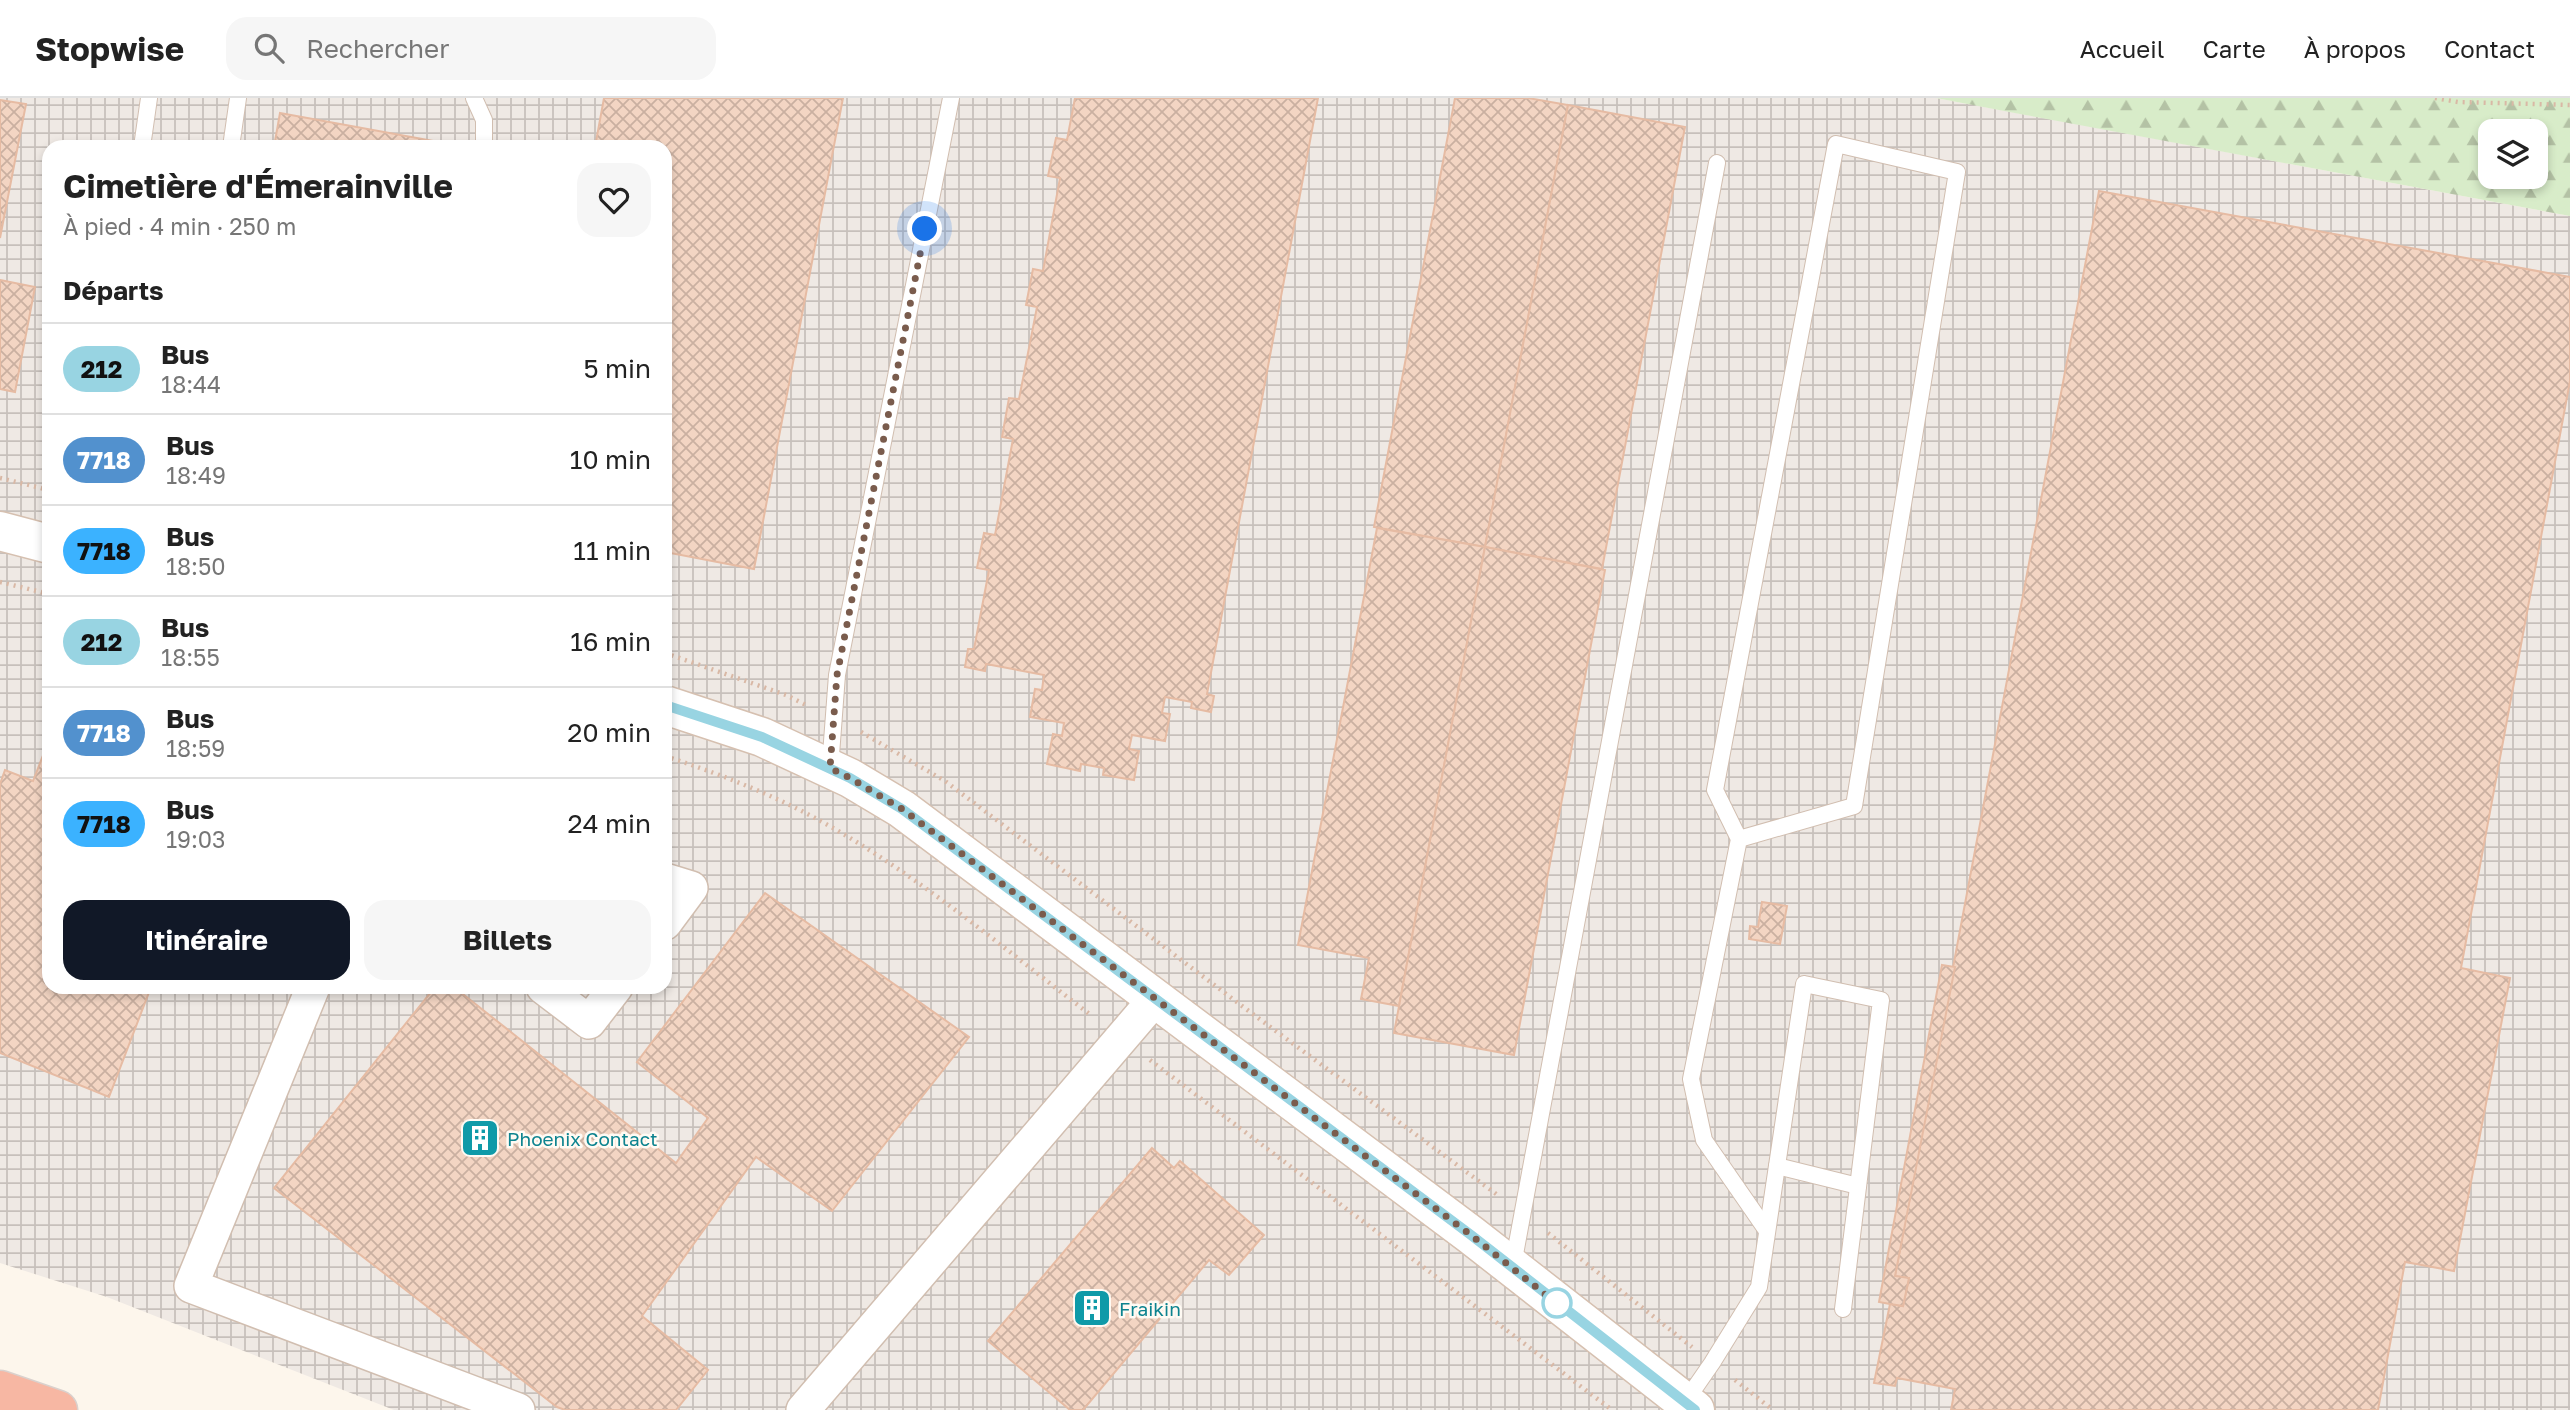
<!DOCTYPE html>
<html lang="fr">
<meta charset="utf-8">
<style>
:root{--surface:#fff;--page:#f6f6f6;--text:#222;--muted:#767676;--line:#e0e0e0;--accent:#111827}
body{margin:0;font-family:"Golos Text",sans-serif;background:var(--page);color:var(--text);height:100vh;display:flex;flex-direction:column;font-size:26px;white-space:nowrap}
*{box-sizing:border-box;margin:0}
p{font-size:23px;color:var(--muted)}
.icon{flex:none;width:38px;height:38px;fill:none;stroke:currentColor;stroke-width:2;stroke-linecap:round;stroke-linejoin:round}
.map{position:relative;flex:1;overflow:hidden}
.details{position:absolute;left:42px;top:42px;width:630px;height:854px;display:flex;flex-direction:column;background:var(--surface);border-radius:21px;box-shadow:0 4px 10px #0003}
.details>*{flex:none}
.badge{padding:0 14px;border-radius:23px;font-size:24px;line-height:46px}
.controls{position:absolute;left:2478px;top:21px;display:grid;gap:14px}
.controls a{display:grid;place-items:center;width:70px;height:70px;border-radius:14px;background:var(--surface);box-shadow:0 4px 10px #0003;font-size:35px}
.you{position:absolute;width:35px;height:35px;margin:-18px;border:5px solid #fff;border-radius:50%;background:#1a73e8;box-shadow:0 0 0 10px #1a73e833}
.map>.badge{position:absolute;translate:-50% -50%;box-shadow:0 0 0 4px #fff}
h2{padding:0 21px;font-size:26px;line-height:63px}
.round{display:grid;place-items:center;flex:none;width:74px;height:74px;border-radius:21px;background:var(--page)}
.headline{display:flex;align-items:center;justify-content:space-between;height:119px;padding:0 21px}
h1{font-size:33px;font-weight:700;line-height:52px}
.button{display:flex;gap:14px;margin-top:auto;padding:14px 21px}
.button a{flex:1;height:80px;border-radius:21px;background:var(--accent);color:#fff;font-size:28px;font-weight:700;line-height:80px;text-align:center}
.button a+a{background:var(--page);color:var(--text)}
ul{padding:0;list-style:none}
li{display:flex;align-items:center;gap:21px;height:91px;padding:0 21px;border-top:2px solid var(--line)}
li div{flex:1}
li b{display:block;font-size:26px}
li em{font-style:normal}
li .badge{min-width:77px;font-weight:700;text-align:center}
header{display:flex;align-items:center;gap:42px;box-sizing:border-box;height:98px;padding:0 35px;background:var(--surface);border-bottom:2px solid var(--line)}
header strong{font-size:33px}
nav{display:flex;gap:38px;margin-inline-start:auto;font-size:24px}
.search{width:490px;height:63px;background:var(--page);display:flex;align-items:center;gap:18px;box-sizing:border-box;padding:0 24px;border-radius:21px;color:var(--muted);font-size:26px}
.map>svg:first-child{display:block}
</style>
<header>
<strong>Stopwise</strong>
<div class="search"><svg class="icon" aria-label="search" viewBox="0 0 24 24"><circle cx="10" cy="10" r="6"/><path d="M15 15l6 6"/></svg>Rechercher</div>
<nav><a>Accueil</a><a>Carte</a><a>À propos</a><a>Contact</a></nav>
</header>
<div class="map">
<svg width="2570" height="1312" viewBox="0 0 2570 1312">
<defs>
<pattern id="industrial-grid" width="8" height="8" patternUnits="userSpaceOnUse" patternTransform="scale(1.75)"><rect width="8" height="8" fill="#efe9e4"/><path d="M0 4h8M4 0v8" fill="none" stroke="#c7c0bb"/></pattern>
<pattern id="forest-firs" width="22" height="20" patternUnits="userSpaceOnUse" patternTransform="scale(1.75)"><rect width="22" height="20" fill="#d8ecc9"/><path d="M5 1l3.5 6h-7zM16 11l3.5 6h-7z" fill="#b4c2a5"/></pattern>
<pattern id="building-cross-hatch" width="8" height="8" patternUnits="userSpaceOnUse" patternTransform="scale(1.75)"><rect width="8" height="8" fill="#f3d5c3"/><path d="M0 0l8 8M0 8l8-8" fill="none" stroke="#cab0a1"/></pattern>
</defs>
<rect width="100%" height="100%" fill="#fdf6ec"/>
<path fill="url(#industrial-grid)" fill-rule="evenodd" d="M0,0H1936L2570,118V1312H394L107,1199L0,1165ZM49,49H665V889H49Z"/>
<path fill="url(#forest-firs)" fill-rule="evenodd" d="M1936,0H2570V118L2020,16ZM2490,33H2536V79H2490Z"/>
<g fill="url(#building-cross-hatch)" stroke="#e6bba3" stroke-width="2">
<path d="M604,0H843L754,471L665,454V49H595Z"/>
<path d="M1075,0H1318L1207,596L1214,598L1211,614L1191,610L1192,604L1165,599L1162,615L1170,616L1165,643L1132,637L1129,651L1139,653L1134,682L1103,677L1104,670L1081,666L1080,673L1047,666L1053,636L1062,638L1064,625L1030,619L1035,591L1042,592L1044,577L986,566L985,573L965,569L968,551H974L989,472L977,470L984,435L995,437L1013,341L1002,339L1009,300L1019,301L1037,209L1026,207L1033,171L1043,173L1060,80L1048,78L1056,40L1067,42Z"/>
<path d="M1455,0H1528L1568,7L1485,449L1374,429Z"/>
<path d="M0,2L26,6L0,140Z"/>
<path d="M1568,7L1685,29L1602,471L1485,449Z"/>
<path d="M280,15L461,48V49H274Z"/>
<path d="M2099,93L2570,179V283L2461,870L2510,880L2454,1173L2405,1164L2378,1312H1951L1955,1291L1897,1280L1895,1288L1874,1285L1890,1206L1903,1208L1909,1180L1895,1178Z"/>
<path d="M0,182L35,189L15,294L0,291Z"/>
<path d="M1377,430L1485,449L1399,908L1361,901L1369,860L1298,847Z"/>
<path d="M1485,449L1605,472L1514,957L1394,935Z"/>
<path d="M49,642V889H151L109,999L0,955V686L5,672L33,683Z"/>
<path d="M765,795L969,939L832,1113L756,1059L642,1218L708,1272L676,1312H565L557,1309L274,1090L435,889H454L676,1065L708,1020L637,964Z"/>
<path d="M1762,804L1787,808L1780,846L1749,841L1750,828L1758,829Z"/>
<path d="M1942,867L1955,869L1895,1178L1909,1180L1903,1208L1890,1206L1879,1204Z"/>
<path d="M1152,1050L1174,1070L1180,1063L1264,1137L1229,1177L1209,1162L1083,1312H1070L988,1243Z"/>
</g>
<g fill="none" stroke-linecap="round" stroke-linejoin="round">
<defs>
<g id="lane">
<path d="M474,0L484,22V49"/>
<path d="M142,49L149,0"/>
<path d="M231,49L238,0"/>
<path d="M830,670L837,577L951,0"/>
<path d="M1739,741L1854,708L1957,74L1836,46L1715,692L1739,741L1691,981L1704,1042L1767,1133"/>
<path d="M1777,1068L1858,1088"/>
<path d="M1513,1167L1717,65"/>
<path d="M1685,1304L1712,1265L1759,1189L1804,886L1881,902L1843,1211"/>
</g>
<g id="street">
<path d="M665,782L691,790L665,825"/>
<path d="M313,889L191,1188L518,1312"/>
<path d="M543,889L589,924L616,889"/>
<path d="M803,1312L1155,901"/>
</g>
<g id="secondary">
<path d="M0,433L49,446"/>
<path d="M665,607L762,639L850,680L902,711L1471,1137L1695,1312"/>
</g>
<path id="highway" d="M0,1292L58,1312"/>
</defs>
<use href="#lane" stroke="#d1beb0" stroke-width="18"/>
<use href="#street" stroke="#d1beb0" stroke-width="36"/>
<use href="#secondary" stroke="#d6c0b0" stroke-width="41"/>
<use href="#highway" stroke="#dad1cd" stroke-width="41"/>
<g stroke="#d9b8a5" stroke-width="4.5" stroke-dasharray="2 5" stroke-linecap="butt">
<path d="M2435,0L2458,4L2570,7"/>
<path d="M0,380L49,392"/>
<path d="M0,484L49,496"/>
<path d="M665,555L786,597L806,607"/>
<path d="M861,634L945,683L1242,908L1499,1098"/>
<path d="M665,658C717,675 769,695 817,721C916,775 1003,850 1092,918"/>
<path d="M1150,962L1612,1312"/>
<path d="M1548,1135L1692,1249"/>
<path d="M1735,1282L1773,1312"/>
</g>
<use href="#lane" stroke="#fff" stroke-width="16"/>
<use href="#street" stroke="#fff" stroke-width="33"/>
<use href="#secondary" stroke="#fff" stroke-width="38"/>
<use href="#highway" stroke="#f7b7a3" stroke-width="38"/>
</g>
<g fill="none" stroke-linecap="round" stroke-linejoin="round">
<defs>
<path id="line" d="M665,607L762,639L850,680L902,711L1471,1137L1695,1312"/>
</defs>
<use href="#line" stroke="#fff" stroke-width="16"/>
<use href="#line" stroke="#98d4e2" stroke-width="10"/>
<path stroke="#7a5c4d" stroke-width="7" stroke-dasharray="0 12.6" d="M925,131L837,577L830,670L850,680L902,711L1471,1137L1561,1209L1557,1205"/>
</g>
<defs>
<symbol id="building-square" viewBox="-11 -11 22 22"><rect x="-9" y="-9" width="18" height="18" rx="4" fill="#0f9aa8" stroke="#fffaf3"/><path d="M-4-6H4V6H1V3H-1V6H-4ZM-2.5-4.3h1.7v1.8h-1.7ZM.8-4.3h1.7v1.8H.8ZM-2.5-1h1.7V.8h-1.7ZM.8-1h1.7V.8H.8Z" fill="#fff"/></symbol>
</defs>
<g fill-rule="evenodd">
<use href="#building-square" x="458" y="1018" width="44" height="44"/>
<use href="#building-square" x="1070" y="1188" width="44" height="44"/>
</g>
<circle fill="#fff" stroke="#98d4e2" stroke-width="3.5" cx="1557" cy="1205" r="14"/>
<g text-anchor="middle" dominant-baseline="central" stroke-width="5" stroke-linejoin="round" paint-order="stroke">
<g font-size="19" fill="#0d838f" stroke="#fffaf3" text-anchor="start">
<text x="507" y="1040">Phoenix Contact</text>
<text x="1119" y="1210">Fraikin</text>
</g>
</g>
</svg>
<div class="controls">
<a><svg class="icon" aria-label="layers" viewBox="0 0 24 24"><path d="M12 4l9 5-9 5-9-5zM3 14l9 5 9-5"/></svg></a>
</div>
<div class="you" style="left:925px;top:131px"></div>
<section class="details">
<div class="headline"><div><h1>Cimetière d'Émerainville</h1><p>À pied · 4 min · 250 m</p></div><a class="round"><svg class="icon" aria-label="heart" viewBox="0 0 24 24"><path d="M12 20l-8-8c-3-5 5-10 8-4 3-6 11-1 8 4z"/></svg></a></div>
<h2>Départs</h2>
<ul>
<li><span class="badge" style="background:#98d4e2;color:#111">212</span><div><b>Bus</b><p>18:44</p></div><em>5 min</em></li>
<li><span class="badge" style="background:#5291ce;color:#fff">7718</span><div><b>Bus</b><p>18:49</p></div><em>10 min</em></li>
<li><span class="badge" style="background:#3bb2ff;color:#111">7718</span><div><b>Bus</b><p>18:50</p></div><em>11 min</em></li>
<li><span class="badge" style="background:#98d4e2;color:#111">212</span><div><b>Bus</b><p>18:55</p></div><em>16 min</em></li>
<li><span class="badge" style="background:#5291ce;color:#fff">7718</span><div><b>Bus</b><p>18:59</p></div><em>20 min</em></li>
<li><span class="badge" style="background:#3bb2ff;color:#111">7718</span><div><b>Bus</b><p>19:03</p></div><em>24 min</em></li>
</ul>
<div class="button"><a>Itinéraire</a><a>Billets</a></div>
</section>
</div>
